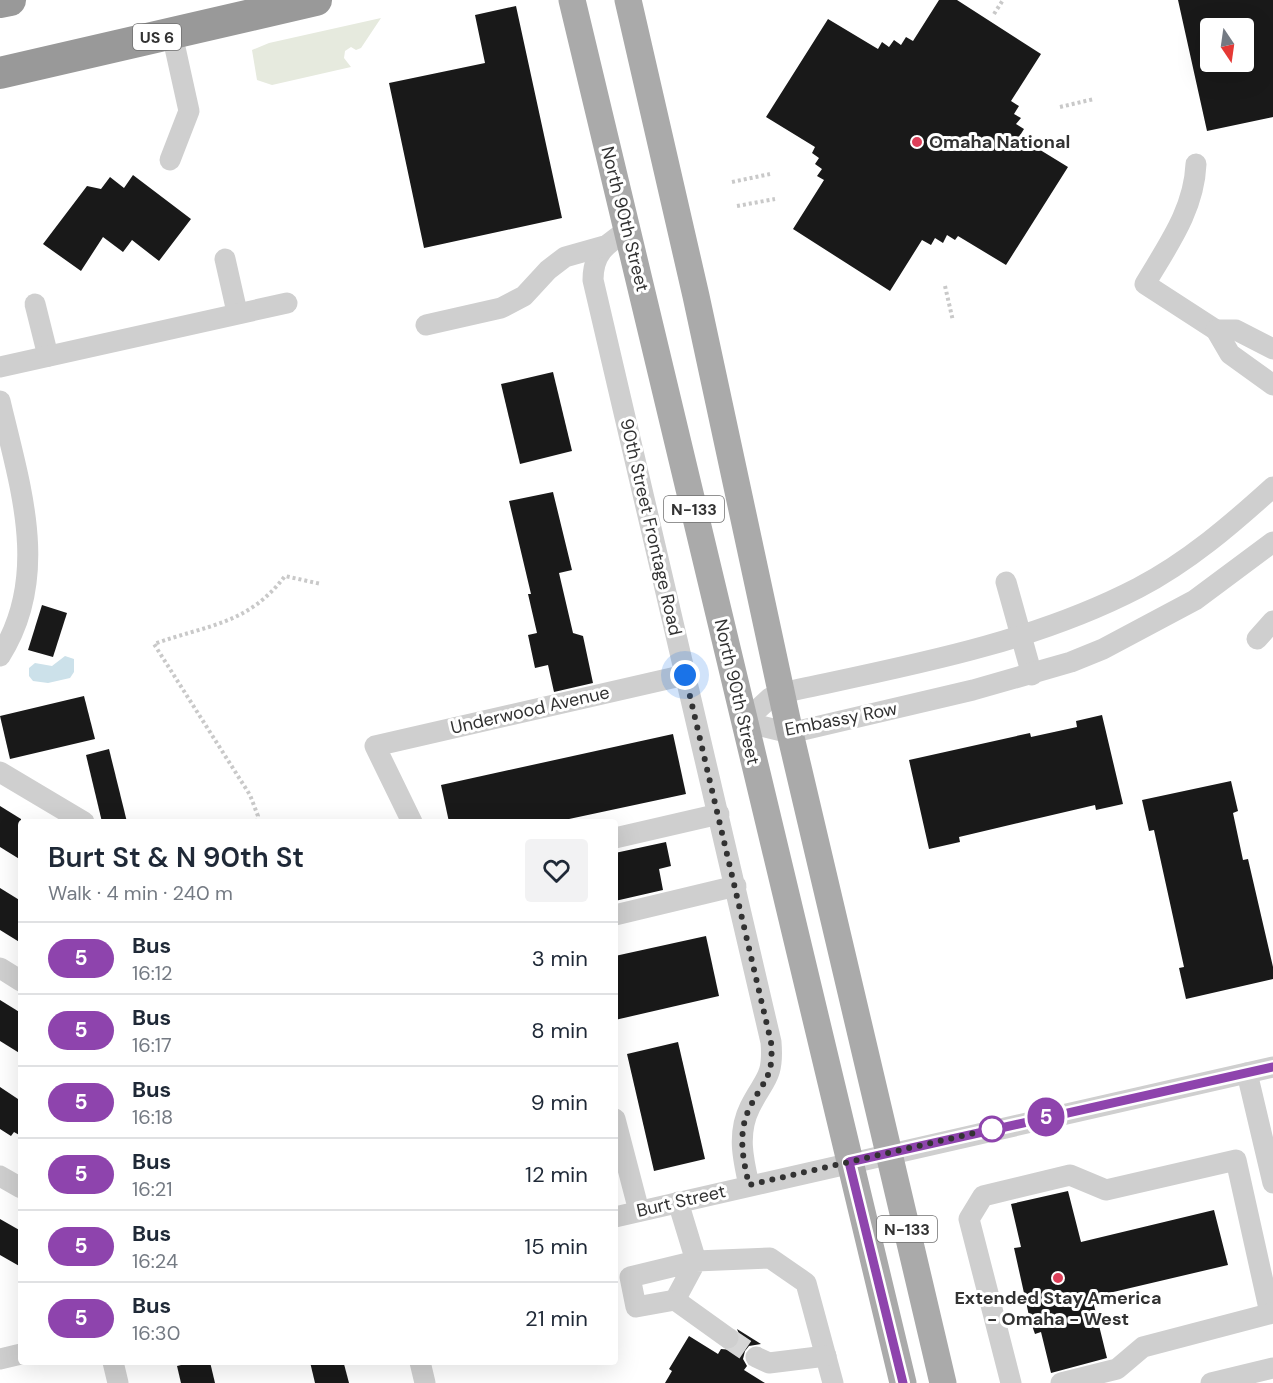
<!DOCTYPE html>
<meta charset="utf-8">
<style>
:root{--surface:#fff;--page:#f2f2f3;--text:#1f2937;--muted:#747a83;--line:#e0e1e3}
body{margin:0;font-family:"DM Sans",sans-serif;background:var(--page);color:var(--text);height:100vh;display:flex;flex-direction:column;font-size:22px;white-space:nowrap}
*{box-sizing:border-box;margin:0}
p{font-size:20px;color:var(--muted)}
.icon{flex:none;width:33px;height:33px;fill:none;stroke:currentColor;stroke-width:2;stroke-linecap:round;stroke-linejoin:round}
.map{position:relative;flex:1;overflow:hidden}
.sheet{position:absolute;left:18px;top:819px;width:600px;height:546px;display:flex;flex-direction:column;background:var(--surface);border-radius:6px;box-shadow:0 6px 24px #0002}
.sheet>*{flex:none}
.badge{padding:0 12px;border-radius:20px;font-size:21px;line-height:39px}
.needle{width:39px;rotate:167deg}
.controls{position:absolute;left:1200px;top:18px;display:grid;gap:12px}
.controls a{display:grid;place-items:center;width:54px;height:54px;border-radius:6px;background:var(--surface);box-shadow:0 6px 24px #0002;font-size:30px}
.you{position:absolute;width:30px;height:30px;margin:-15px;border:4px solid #fff;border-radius:50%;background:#1a73e8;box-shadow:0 0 0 9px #1a73e833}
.map>.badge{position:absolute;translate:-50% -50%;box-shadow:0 0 0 3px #fff}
.round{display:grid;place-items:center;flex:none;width:63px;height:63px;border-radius:6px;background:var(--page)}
.headline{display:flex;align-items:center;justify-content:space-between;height:102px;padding:0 30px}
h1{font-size:28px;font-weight:600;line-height:45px}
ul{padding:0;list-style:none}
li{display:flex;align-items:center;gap:18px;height:72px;padding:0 30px;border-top:2px solid var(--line)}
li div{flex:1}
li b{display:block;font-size:22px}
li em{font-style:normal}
li .badge{min-width:66px;font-weight:700;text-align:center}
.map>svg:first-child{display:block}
</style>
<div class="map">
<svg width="1273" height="1383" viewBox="0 0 1273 1383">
<rect width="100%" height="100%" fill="#fff"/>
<path fill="#e6eade" d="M381,18L361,48L356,50L351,47L345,51L344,58L351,67L272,85L257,80L252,50L269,43Z"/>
<path fill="#cce1ea" d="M65,656L74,659V672L70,678L48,683L33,681L29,676V668L35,663L52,666Z"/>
<g fill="#191919" fill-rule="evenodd">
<path d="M939,0H957L1041,54L1011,101L1019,106L1014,114L1021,118L1016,124L1024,129L1019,137L1068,167L1006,265L958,236L955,240L947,235L943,243L935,238L931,245L922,240L890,291L793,229L824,180L817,176L822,169L815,164L819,158L812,153L815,147L766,117L828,19L878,49L882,42L889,47L894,40L901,45L906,37L913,41Z"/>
<path d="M1178,0H1273V117L1207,131ZM1210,28H1244V62H1210Z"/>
<path d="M516,6L562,218L424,248L389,83L485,63L475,15Z"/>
<path d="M133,175L191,219L159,261L132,240L123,252L103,237L81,271L43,244L87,186L101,189L110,177L124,188Z"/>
<path d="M553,372L572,451L520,464L501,384Z"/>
<path d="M553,492L572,570L559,573L573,633L583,636L593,683L554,692L548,665L535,668L528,635L537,633L528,594H531L509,501Z"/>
<path d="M42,605L67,613L53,657L28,650Z"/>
<path d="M84,696L95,739L10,759L0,716Z"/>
<path d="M1102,715L1123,804L1096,810L1095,805L959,837L960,842L929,849L909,760L1030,733L1031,737L1077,727L1076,721Z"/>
<path d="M673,734L686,794L555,822H449L441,785Z"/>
<path d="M109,749L127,822H102L86,755Z"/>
<path d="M1231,781L1238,811L1233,813L1243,860L1248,859L1273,967V979L1186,999L1179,968L1184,967L1154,830L1149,831L1142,800Z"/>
<path d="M0,806L21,819V860L0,847Z"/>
<path d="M666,842L671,866L659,869L663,890L615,901V853Z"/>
<path d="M0,888L21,901V943L0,930Z"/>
<path d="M706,936L719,996L615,1020V956Z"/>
<path d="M0,1000L21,1013V1054L0,1041Z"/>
<path d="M678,1042L705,1159L654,1171L627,1054Z"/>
<path d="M0,1087L21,1101V1136L14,1132L11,1136L0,1129Z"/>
<path d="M1068,1191L1081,1242L1214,1210L1228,1265L1092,1297L1107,1358L1051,1373L1041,1332L1035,1334L1030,1320L1014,1248L1021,1247L1011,1204Z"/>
<path d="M0,1219L21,1231V1267L0,1255Z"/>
<path d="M737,1329L761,1344L749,1346L745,1351L743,1359L747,1366L744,1370L765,1383H665L672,1371L669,1369L689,1336L718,1354L721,1349L733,1350L738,1346L741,1339Z"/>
<path d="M193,1362H210L215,1383H181L177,1366Z"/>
<path d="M310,1362L344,1364L349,1383H315Z"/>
</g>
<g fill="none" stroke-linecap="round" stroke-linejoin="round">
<path stroke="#d6d6d6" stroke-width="21" stroke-dasharray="21 10" stroke-linecap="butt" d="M728,1338L756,1357"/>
<g stroke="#c9c9c9" stroke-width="4" stroke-dasharray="3 3" stroke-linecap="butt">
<path d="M994,14L1003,0"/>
<path d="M1060,107L1094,99"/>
<path d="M732,182L770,174"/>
<path d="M737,206L775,199"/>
<path d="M945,286L953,321"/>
<path d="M257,822L258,816L250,795L154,644C206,625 248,625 285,576L321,584"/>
</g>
<g stroke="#cfcfcf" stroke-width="21">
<path d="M170,160L189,111L172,34"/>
<path d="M1196,164C1194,210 1168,245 1145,284L1216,330L1230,354L1273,385"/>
<path d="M628,230C607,244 593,252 593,280L771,1042C774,1078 764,1079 750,1107C737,1133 743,1159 749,1185"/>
<path d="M225,259L237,312"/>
<path d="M35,304L48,356"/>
<path d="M426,325L501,308L524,296L548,270L565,257L604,246"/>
<path d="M1216,330H1236L1273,349"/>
<path d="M0,367L287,303"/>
<path d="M0,401C20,486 51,576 0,656"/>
<path d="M1006,582L1032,675"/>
<path d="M1257,639L1273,621"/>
<path d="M744,722L770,698L781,693C901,667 1028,645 1138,588C1188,562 1231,525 1273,487"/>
<path d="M744,722L790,733L973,690L1071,662L1103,649L1195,600L1273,542"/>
<path d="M0,772L84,822"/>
<path d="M412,822L375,746L685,675"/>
<path d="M615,838L719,814"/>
<path d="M615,915L736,886"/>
<path d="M0,968L21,981"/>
<path d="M1247,1073L1273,1183"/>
<path d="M615,1119L639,1211"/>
<path d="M0,1176L21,1188"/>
<path d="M678,1202L696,1261L675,1300L636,1307L630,1277L696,1261L770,1258L806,1283L833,1383"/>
<path d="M615,1217L1273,1067"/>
<path d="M675,1300L728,1338"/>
<path d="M756,1357L769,1363L826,1356"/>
<path d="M0,1359L21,1354"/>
<path d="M113,1362L118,1383"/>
<path d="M420,1362L425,1383"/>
<path d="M1011,1383L969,1219L983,1196L1070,1175L1106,1190L1236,1160L1270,1313"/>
<path d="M1061,1383L1117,1369L1143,1347L1273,1313"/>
<path d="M1211,1383L1273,1368"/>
</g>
<g stroke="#aaa" stroke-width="27">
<path d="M572,0L903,1383"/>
<path d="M628,0L696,296L790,733L943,1383"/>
</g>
<g stroke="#999" stroke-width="32">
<path d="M0,2L10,0"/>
<path d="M0,73L316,0"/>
</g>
</g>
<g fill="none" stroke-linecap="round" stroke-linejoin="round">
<defs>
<path id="line" d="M903,1383L849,1162L1273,1067"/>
</defs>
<use href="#line" stroke="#fff" stroke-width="14"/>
<use href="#line" stroke="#8e44ad" stroke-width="9"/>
<path stroke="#323232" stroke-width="6" stroke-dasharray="0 10.8" d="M685,675L771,1042C774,1078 764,1079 750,1107C737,1133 743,1159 749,1185L992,1129"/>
</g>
<g fill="#dd3f59" stroke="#fff" stroke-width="2">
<circle cx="917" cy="142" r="6"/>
<circle cx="1058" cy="1278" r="6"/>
</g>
<circle fill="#fff" stroke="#8e44ad" stroke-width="3" cx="992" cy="1129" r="12"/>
<g text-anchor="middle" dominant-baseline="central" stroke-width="6" stroke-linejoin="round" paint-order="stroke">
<g fill="#fff" stroke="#707070" stroke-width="1.5">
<rect x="133" y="24" width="48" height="26" rx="4.5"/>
<rect x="664" y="496" width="60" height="26" rx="4.5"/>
<rect x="877" y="1216" width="60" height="26" rx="4.5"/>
</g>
<g font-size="16" font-weight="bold" fill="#323232">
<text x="157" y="37">US 6</text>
<text x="694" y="509">N-133</text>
<text x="907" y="1229">N-133</text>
</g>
<g font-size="18" font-weight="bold" fill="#323232" stroke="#fff" text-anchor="start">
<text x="929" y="142">Omaha National</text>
<text x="1058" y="1298" text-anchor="middle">Extended Stay America<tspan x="1058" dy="21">- Omaha - West</tspan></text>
</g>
<g font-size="18" fill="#323232" stroke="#fff">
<text transform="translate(625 219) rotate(76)">North 90th Street</text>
<text transform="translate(651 527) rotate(77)">90th Street Frontage Road</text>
<text transform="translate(737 692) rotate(77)">North 90th Street</text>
<text transform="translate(530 710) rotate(-13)">Underwood Avenue</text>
<text transform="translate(841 719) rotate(-11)">Embassy Row</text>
<text transform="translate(681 1201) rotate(-13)">Burt Street</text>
</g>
</g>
</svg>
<div class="controls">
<a><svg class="needle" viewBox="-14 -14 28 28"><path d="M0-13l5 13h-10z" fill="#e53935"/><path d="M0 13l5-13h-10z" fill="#747a83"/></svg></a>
</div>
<div class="you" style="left:685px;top:675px"></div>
<b class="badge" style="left:1046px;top:1117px;background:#8e44ad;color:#fff">5</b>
<section class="sheet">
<div class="headline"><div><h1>Burt St &amp; N 90th St</h1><p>Walk · 4 min · 240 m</p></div><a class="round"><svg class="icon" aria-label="heart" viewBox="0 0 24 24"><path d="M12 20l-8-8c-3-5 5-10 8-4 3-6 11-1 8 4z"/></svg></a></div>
<ul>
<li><span class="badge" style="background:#8e44ad;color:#fff">5</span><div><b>Bus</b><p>16:12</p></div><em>3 min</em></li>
<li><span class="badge" style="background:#8e44ad;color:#fff">5</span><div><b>Bus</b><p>16:17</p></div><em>8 min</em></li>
<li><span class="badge" style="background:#8e44ad;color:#fff">5</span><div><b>Bus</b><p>16:18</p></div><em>9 min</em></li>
<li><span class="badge" style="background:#8e44ad;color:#fff">5</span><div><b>Bus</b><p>16:21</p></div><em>12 min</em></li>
<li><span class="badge" style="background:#8e44ad;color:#fff">5</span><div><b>Bus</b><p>16:24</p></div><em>15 min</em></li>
<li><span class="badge" style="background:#8e44ad;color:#fff">5</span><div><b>Bus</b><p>16:30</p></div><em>21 min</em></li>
</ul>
</section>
</div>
